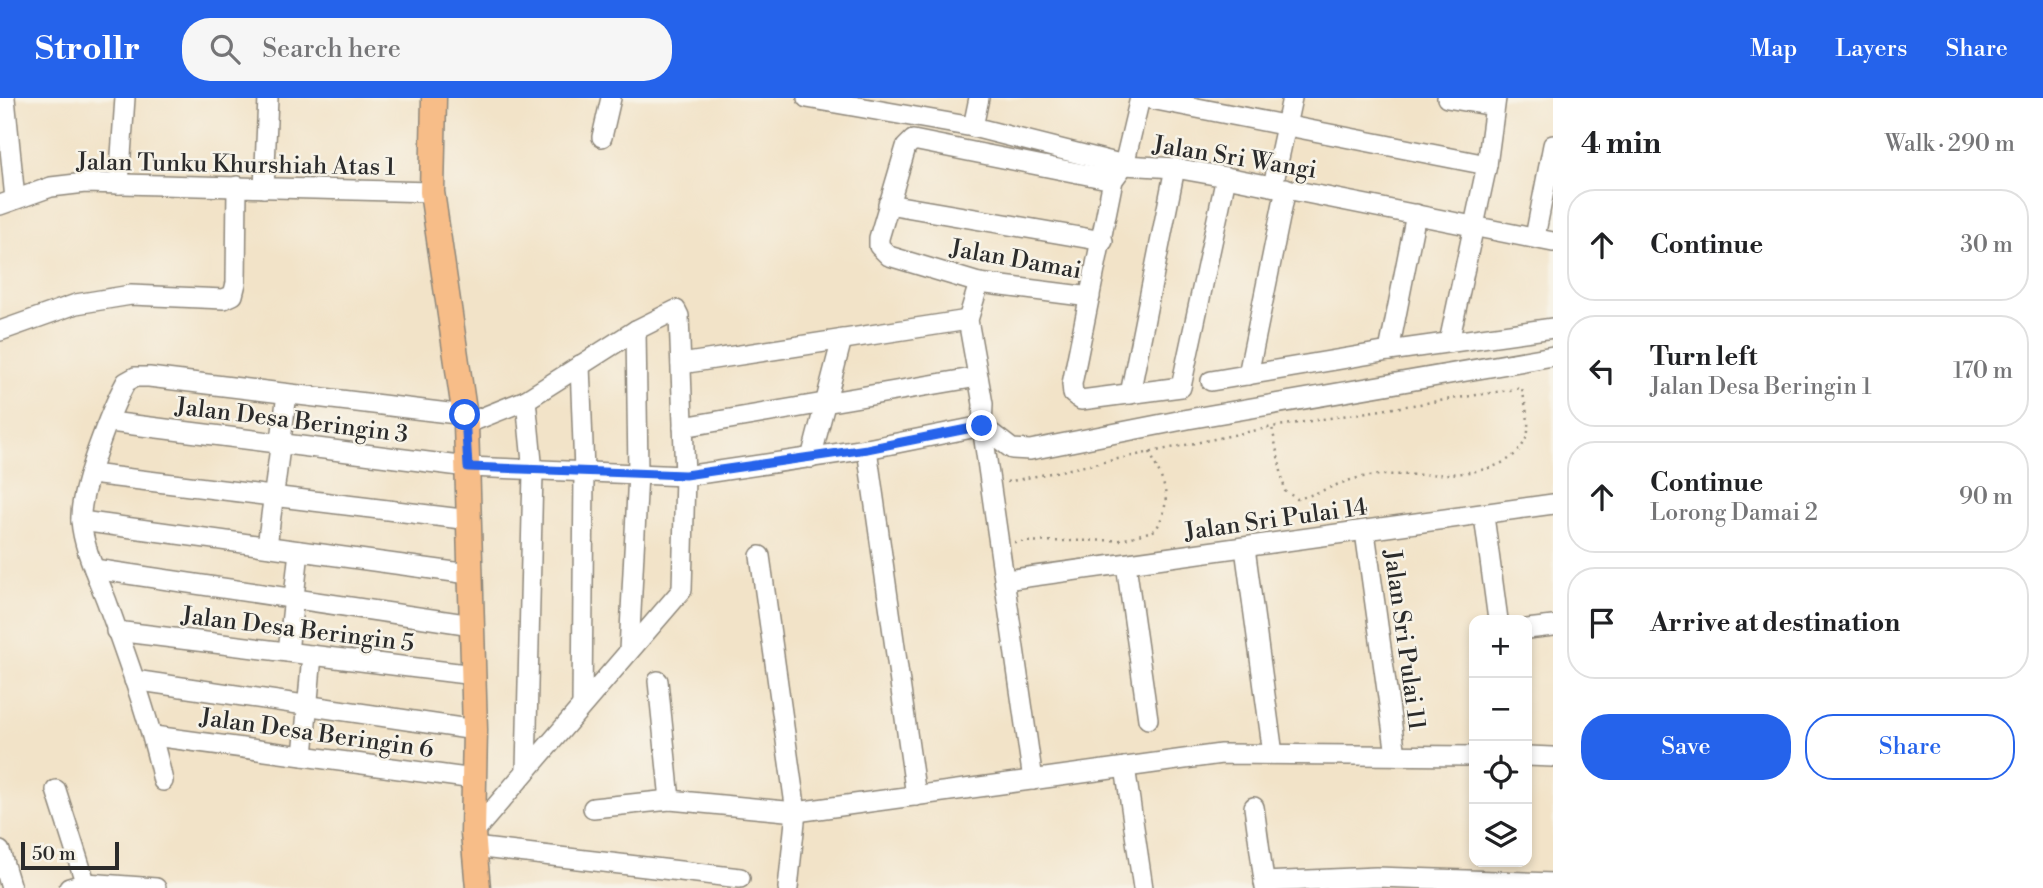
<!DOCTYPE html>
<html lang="en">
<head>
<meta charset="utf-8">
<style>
	body { margin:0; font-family:"Libre Bodoni",serif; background:#f6f6f6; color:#202124 }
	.controls { position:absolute; right:21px; bottom:21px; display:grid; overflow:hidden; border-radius:14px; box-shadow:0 4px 10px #0003 }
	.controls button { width:63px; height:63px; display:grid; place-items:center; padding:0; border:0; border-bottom:2px solid #e0e0e0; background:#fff; color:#202124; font:35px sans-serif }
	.scale { position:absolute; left:21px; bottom:18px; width:98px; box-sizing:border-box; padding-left:7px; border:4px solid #2b2b2b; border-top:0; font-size:19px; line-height:24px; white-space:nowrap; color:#2b2b2b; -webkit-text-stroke:5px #f7f3e8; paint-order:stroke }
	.stop { position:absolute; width:21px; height:21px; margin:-16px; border:5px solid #2563eb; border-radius:50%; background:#fff }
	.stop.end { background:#2563eb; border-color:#fff; box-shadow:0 2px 7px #0008 }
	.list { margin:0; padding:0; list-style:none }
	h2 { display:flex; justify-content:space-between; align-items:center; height:91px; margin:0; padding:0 28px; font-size:30px }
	h2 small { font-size:23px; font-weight:400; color:#757577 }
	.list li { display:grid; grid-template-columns:46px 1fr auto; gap:21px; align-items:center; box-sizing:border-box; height:112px; margin:0 14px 14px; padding:0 14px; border:2px solid #e0e0e0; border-radius:28px }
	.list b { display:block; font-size:26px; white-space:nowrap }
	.list p { margin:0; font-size:23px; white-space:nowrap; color:#757577 }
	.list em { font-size:23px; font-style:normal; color:#757577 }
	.actions { display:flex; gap:14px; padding:21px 28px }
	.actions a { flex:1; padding:16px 0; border:2px solid #2563eb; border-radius:28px; text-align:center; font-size:24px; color:#2563eb }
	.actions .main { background:#2563eb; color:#fff }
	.icon { flex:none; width:38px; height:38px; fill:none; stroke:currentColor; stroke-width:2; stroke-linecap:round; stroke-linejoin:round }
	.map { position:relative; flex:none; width:1553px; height:790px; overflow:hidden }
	header { display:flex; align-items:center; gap:42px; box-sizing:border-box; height:98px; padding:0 35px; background:#2563eb; color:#fff }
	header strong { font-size:33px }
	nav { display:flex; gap:38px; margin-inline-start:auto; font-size:24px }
	.search { width:490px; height:63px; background:#f6f6f6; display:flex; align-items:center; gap:18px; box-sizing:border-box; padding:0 24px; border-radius:28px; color:#757577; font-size:26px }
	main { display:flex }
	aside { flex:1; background:#fff }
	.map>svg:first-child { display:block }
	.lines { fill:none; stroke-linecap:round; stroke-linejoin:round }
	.minor-casing { stroke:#8e877a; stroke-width:22 }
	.major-casing { stroke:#8e877a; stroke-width:27 }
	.path { stroke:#8e877a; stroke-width:2.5; stroke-dasharray:2 5; stroke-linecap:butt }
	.minor { stroke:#fff; stroke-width:19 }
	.major { stroke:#f7bd88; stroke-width:24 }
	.route { stroke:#2563eb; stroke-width:9 }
	.labels { text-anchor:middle; stroke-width:5; stroke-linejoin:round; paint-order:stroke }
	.street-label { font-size:24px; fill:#2b2b2b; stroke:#f7f3e8 }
</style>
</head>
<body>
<header>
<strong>Strollr</strong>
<div class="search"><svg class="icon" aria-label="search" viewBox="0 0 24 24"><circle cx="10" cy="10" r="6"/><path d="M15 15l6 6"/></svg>Search here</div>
<nav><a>Map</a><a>Layers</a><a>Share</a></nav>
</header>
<main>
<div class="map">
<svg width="1553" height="790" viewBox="0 0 1553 790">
	<rect width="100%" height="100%" fill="#f7f3e8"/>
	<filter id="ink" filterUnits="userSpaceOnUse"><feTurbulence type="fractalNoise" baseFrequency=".0143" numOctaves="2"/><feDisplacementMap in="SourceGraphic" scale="14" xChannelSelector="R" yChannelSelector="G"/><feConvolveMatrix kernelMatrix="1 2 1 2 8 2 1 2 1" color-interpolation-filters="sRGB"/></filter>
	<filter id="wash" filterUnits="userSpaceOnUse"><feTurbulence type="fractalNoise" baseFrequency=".00686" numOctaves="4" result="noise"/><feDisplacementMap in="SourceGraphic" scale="28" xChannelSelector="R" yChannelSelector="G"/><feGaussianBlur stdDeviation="1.57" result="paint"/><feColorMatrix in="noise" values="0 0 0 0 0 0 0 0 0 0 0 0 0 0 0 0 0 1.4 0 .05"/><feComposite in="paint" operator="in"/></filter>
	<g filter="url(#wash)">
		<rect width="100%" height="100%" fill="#f2e3c8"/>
	</g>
	<g filter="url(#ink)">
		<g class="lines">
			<!-- minor casing -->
			<g class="minor-casing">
				<g id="minor">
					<path d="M 5,0 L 15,101"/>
					<path d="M 807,0 L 973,29 L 1124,67 L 1175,70 L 1226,79 L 1553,144"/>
					<path d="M 1140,0 L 1124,67 L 1113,82 L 1072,286 L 1073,296 L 1081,302 L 1181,289 L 1226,79"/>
					<path d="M 1146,0 L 1487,67"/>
					<path d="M 1447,0 L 1494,8"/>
					<path d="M 973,29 L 979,0"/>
					<path d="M 602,39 L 611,0"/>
					<path d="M 119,86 L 125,0"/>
					<path d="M 1273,88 L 1292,0"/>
					<path d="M 264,90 L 268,0"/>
					<path d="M 888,106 L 1103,143"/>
					<path d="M 0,107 L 51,89 L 85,85 L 432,94"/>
					<path d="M 1535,139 L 1553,47"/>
					<path d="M 979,185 L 968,222 L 983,306 L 982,328 L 1033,682"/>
					<path d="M 1090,199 L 979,185 L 889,158 L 879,148 L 879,140 L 906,49 L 913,42 L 1113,82"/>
					<path d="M 0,233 L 76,206 L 131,197 L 224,201 L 233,197 L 236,185 L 237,88"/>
					<path d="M 1449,244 L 1487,67 L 1496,0"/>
					<path d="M 1389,253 L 1416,116"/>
					<path d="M 681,266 L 968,222"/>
					<path d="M 580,267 L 584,373 L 582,607"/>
					<path d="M 1248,277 L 1286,90"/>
					<path d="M 1211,283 L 1389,253 L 1553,230"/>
					<path d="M 1130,296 L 1175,70"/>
					<path d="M 526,302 L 533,374 L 526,672"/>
					<path d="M 110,324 L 468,369 L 685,378 L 867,351 L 982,328 L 1012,351 L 1030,352 L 1188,321 L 1553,258"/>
					<path d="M 466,326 L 526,302 L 636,232 L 676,212 L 679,218 L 685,378 L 682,492 L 473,735"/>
					<path d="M 683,329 L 978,279"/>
					<path d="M 867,351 L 916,698"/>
					<path d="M 811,360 L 842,241"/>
					<path d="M 91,376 L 470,422"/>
					<path d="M 1484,418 L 1498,522"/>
					<path d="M 81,423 L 469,476"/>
					<path d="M 1365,434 L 1396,657"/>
					<path d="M 267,448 L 287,296"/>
					<path d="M 1245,450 L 1273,656"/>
					<path d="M 760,458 L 796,714 L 788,790"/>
					<path d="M 1126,466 L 1148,621"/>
					<path d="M 94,471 L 472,527"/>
					<path d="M 1006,482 L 1553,406"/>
					<path d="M 1527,531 L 1553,528"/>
					<path d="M 116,533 L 474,577"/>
					<path d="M 629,553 L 638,375 L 636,232"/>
					<path d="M 288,554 L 299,453"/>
					<path d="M 134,582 L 475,632"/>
					<path d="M 658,583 L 670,702"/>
					<path d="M 154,638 L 474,681"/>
					<path d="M 303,658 L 312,557"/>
					<path d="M 1527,658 L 1553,659"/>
					<path d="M 1125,669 L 1143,790"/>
					<path d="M 163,683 C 150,622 128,563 107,504 C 97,478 83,449 81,422 C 79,393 111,311 126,284 L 135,279 L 149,279 L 465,317"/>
					<path d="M 56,692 L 87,790"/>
					<path d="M 1254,709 L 1265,790"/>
					<path d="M 593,710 L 670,702 L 796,714 L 1221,656 L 1474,658"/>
					<path d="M 474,749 L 740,780"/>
					<path d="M 0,753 L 11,790"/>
					<path d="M 1264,784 L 1376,779 L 1553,785"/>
					<path d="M 69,790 L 86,785 L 156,790"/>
				</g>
			</g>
			<!-- major casing -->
			<g class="major-casing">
				<path id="major" d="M 434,0 L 432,94 L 466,326 L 475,632 L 473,735 L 478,790"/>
			</g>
			<!-- path -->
			<g class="path">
				<path d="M 1007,384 L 1272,329 L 1522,290 C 1524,303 1531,326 1527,338 C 1507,394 1401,369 1358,380 C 1337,385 1318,396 1297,401 L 1285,393 L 1272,329"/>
				<path d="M 1014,444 L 1121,442 L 1156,432 C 1174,397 1164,388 1150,354"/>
			</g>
			<!-- minor -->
			<use href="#minor" class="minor"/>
			<!-- major -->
			<use href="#major" class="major"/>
		</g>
	</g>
	<g class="lines" filter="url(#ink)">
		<!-- route -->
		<path class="route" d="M 465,317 L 468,369 L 685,377 L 867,351 L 982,328"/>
	</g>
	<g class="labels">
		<!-- street labels -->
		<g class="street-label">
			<text transform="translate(1235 59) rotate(9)" y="8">Jalan Sri Wangi</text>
			<text transform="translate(236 66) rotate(1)" y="8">Jalan Tunku Khurshiah Atas 1</text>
			<text transform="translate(1016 161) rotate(10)" y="8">Jalan Damai</text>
			<text transform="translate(292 322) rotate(7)" y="8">Jalan Desa Beringin 3</text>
			<text transform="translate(1276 421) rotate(-8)" y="8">Jalan Sri Pulai 14</text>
			<text transform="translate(298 531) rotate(7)" y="8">Jalan Desa Beringin 5</text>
			<text transform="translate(1405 542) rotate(82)" y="8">Jalan Sri Pulai 11</text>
			<text transform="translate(317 635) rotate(8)" y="8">Jalan Desa Beringin 6</text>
		</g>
	</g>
</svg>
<div class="controls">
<button>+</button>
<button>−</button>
<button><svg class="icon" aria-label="locate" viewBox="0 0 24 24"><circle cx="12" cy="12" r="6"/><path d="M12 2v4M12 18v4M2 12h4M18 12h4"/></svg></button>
<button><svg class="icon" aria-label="layers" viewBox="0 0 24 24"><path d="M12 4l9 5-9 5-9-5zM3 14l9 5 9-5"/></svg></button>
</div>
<div class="scale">50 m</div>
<div class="stop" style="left:465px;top:317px"></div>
<div class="stop end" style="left:982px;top:328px"></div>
</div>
<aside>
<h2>4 min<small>Walk · 290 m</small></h2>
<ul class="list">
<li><svg class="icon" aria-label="ahead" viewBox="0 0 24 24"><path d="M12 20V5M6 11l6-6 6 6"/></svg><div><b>Continue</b></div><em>30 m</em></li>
<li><svg class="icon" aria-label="left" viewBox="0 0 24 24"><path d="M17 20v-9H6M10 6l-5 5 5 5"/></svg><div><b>Turn left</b><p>Jalan Desa Beringin 1</p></div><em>170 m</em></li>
<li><svg class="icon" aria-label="ahead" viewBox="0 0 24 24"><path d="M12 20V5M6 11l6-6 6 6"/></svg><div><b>Continue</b><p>Lorong Damai 2</p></div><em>90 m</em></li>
<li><svg class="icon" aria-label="arrive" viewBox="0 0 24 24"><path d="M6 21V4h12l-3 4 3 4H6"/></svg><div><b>Arrive at destination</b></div></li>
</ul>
<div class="actions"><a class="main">Save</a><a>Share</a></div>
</aside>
</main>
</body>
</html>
